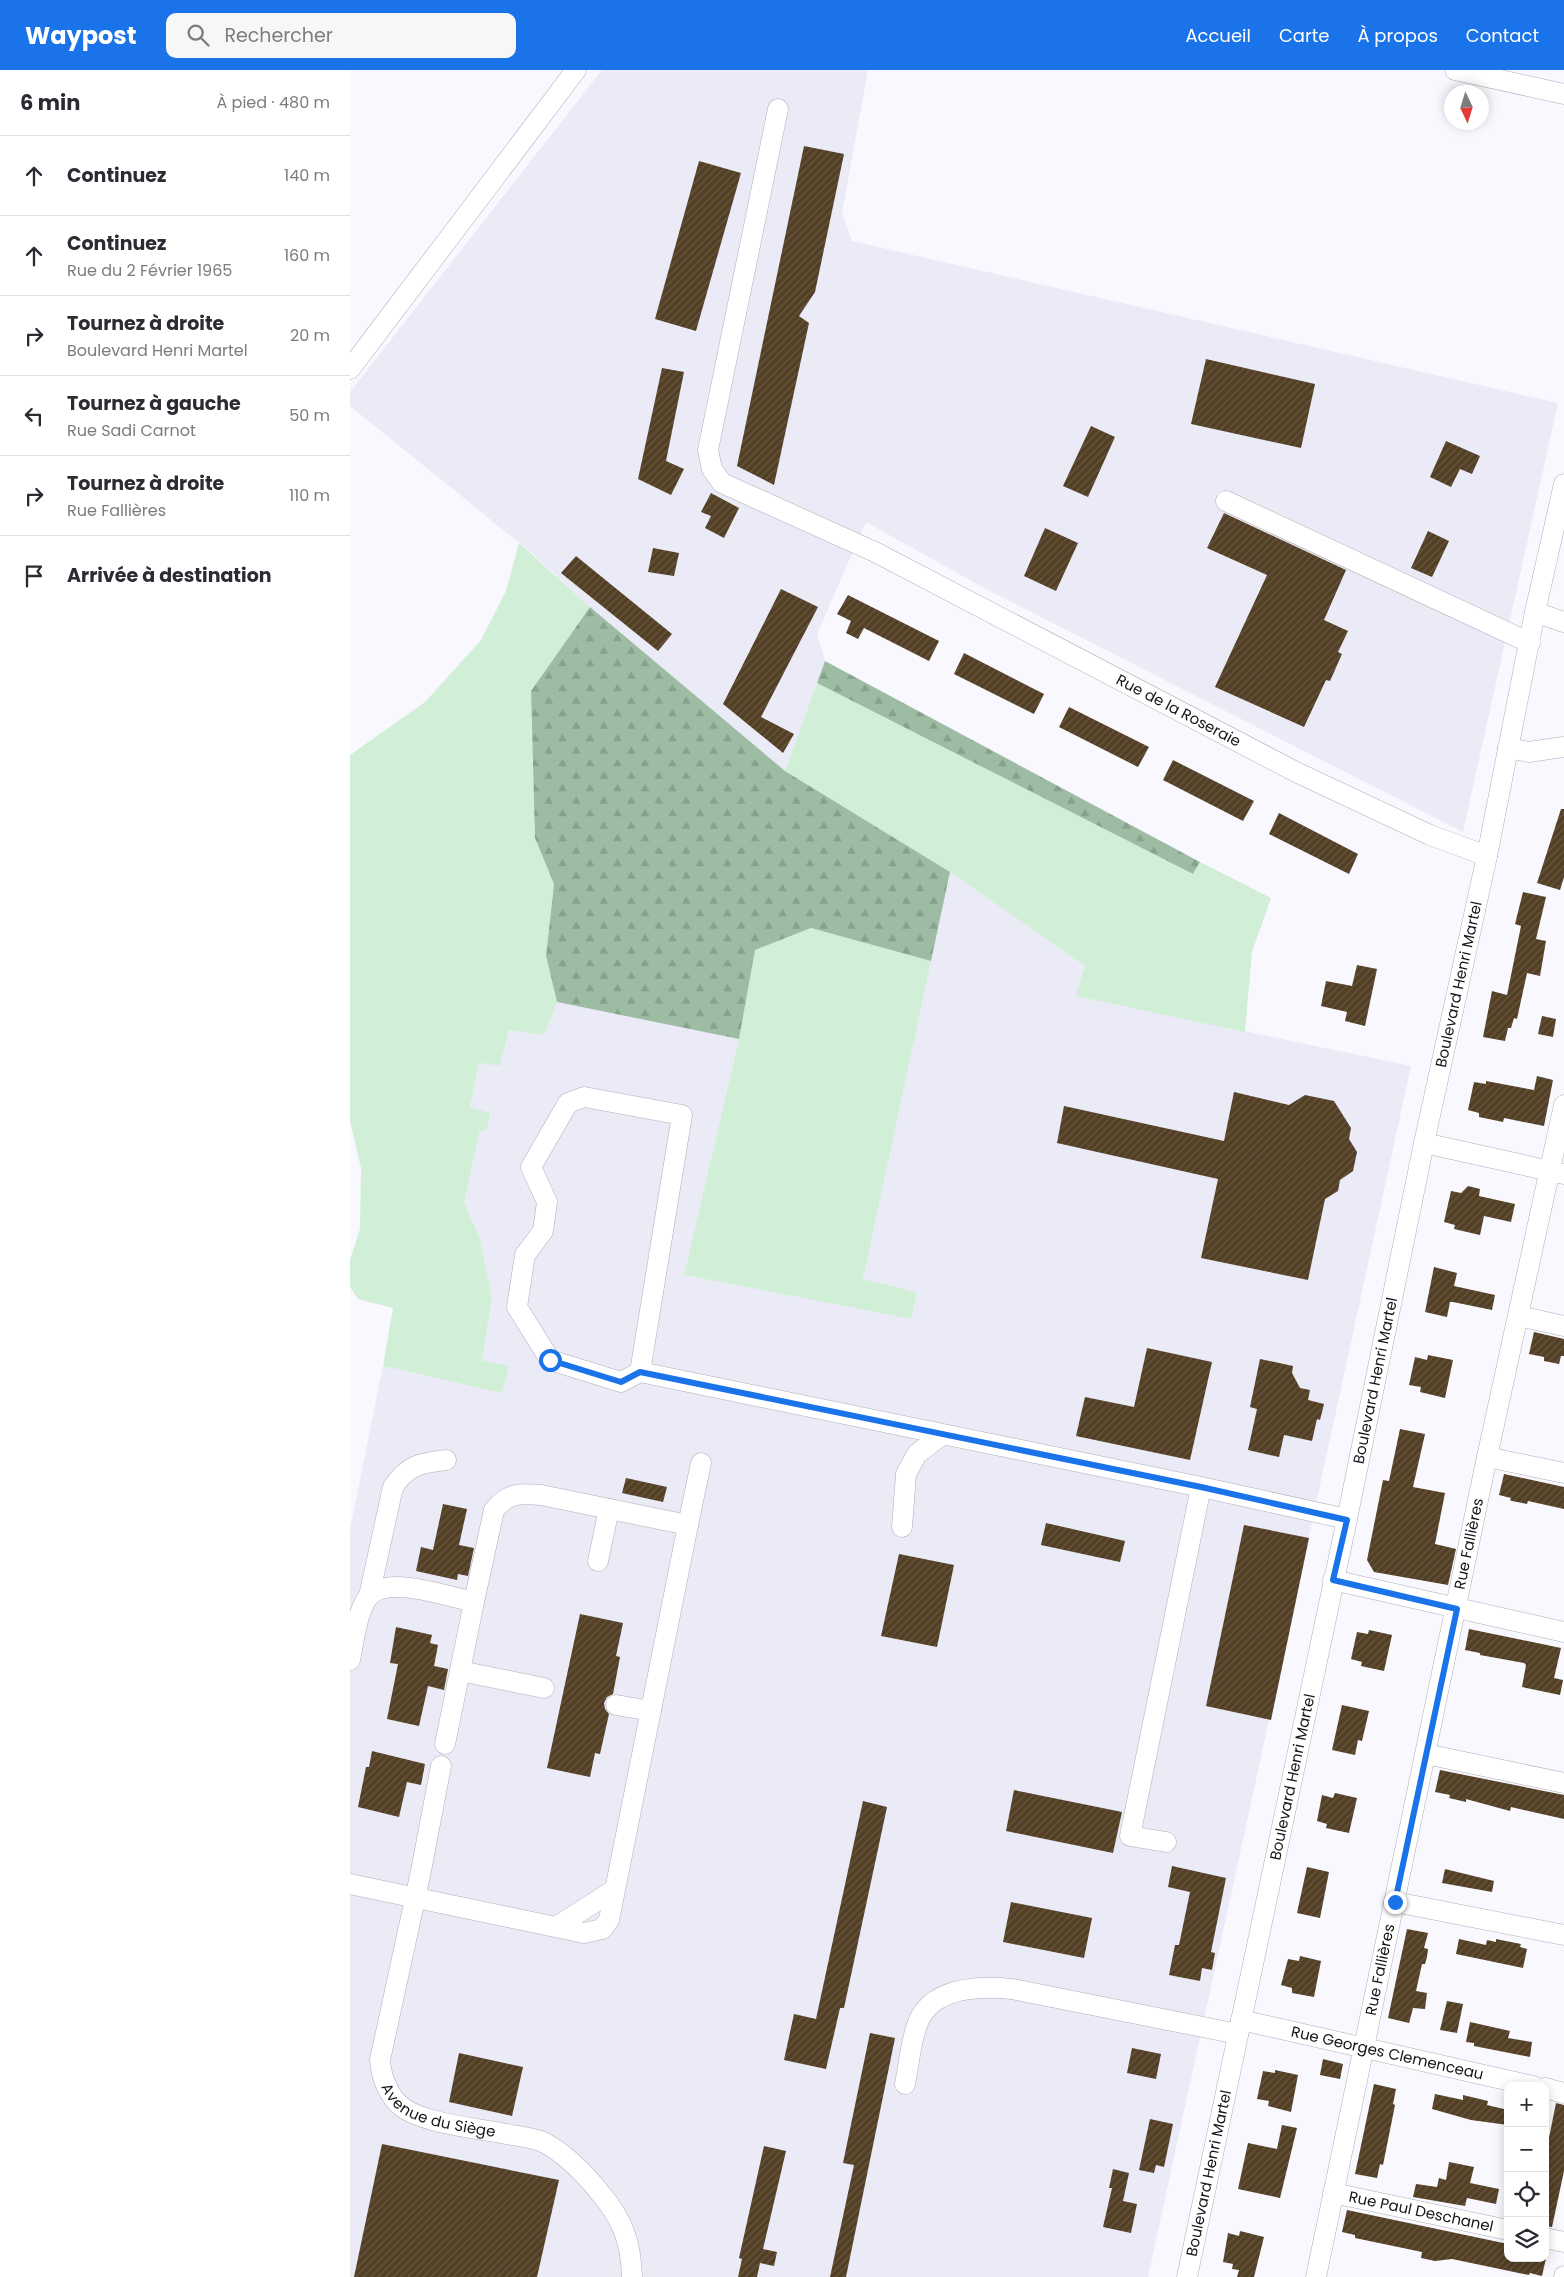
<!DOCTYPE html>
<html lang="fr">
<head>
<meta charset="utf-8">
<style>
	body { margin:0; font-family:Poppins,sans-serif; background:#f7f7f7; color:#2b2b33 }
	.controls { position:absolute; right:15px; bottom:15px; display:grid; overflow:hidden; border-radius:10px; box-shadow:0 2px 12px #0003 }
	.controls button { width:45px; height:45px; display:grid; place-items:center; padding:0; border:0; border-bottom:1px solid #e1e1e2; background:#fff; color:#2b2b33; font:25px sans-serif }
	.compass { position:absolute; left:1094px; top:15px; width:45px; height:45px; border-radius:50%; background:#fff; box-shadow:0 2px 12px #0003; rotate:176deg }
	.stop { position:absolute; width:15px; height:15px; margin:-11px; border:4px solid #1a73e8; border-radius:50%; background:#fff }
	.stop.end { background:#1a73e8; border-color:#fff; box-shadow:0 1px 5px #0008 }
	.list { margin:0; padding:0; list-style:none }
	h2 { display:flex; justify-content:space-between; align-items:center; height:65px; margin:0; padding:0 20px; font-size:21px }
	h2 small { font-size:16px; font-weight:400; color:#7c7c81 }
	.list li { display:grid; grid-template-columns:32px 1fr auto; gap:15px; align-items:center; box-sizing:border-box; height:80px; padding:0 20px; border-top:1px solid #e1e1e2 }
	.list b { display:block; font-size:19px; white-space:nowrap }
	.list p { margin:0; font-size:16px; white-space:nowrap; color:#7c7c81 }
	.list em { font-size:16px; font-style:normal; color:#7c7c81 }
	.icon { flex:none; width:28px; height:28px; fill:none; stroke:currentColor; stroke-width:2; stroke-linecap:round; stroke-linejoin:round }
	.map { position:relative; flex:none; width:1214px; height:2207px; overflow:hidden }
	header { display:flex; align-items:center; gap:30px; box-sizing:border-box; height:70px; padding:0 25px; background:#1a73e8; color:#fff }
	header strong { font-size:24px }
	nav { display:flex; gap:28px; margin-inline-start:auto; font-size:18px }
	.search { width:350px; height:45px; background:#f7f7f7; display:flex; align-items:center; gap:12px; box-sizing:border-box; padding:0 18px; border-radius:10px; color:#7c7c81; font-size:19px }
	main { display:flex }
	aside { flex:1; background:#fff }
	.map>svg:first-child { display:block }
	.built { fill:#ebeaf7 }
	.green { fill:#d1efd6 }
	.forest { fill:url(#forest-firs) }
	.building { fill:url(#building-hatch) }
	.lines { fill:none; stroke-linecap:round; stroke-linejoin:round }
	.minor-casing { stroke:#aeaeb8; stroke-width:21 }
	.minor { stroke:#fff; stroke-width:20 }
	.route { stroke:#1a73e8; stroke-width:6 }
	.labels { text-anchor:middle; stroke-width:5; stroke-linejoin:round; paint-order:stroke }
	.street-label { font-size:15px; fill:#151519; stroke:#f9f8ff }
</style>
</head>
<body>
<header>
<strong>Waypost</strong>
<div class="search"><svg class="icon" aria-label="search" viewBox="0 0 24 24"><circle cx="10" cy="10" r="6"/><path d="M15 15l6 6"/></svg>Rechercher</div>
<nav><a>Accueil</a><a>Carte</a><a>À propos</a><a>Contact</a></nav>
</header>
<main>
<aside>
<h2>6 min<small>À pied · 480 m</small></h2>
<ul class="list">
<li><svg class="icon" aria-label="ahead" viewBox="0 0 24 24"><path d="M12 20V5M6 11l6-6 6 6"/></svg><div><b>Continuez</b></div><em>140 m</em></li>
<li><svg class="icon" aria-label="ahead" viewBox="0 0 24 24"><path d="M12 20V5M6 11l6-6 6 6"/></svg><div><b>Continuez</b><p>Rue du 2 Février 1965</p></div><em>160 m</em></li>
<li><svg class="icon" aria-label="right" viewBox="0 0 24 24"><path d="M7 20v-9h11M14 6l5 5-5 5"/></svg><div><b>Tournez à droite</b><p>Boulevard Henri Martel</p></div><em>20 m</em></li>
<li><svg class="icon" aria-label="left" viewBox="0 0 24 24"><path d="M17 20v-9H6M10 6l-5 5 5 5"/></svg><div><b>Tournez à gauche</b><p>Rue Sadi Carnot</p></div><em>50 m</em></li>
<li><svg class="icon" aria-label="right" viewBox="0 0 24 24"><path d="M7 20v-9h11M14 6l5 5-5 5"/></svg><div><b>Tournez à droite</b><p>Rue Fallières</p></div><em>110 m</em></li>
<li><svg class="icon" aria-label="arrive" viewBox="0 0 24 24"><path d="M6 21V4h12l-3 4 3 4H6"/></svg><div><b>Arrivée à destination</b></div></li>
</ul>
</aside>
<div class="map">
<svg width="1214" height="2207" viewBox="0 0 1214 2207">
	<defs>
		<pattern id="forest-firs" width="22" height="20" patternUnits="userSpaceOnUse" patternTransform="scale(1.25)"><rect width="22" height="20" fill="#9dbca3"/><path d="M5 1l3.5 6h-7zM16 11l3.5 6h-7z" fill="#86a18c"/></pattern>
		<pattern id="building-hatch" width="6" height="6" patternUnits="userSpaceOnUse" patternTransform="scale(1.25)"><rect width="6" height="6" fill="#523f24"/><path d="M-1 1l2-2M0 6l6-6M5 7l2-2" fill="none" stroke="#675742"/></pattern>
	</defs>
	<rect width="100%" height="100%" fill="#f9f8ff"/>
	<!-- built -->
	<g class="built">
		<path d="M 252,0 L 518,0 L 492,143 L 502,171 L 1208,333 L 1113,762 L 636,519 L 516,452 L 467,564 L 475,591 L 435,701 L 240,537 L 183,484 L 0,336 L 0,322 Z"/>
		<path d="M 600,802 L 735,896 L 727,926 L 1061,996 L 798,2207 L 0,2207 L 0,1459 L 33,1296 L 152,1323 L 159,1296 L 132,1290 L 142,1228 L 130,1169 L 114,1132 L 130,1061 L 140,1043 L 120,1038 L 129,993 L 150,996 L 159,960 L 194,964 L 207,932 L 389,969 L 334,1205 L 561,1249 L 567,1222 L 513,1209 Z"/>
	</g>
	<!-- green -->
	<g class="green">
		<path d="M 169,473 L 240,537 L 181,621 L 185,768 L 204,814 L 196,886 L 207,932 L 194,965 L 159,960 L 150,996 L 129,993 L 120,1037 L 140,1043 L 137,1059 L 130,1061 L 114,1132 L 130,1169 L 142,1228 L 132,1290 L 159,1296 L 152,1323 L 33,1296 L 43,1238 L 8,1229 L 0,1217 L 0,1190 L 10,1159 L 11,1098 L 0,1051 L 0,685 L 75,632 L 131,570 L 156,521 Z"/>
		<path d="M 467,613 L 843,804 L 850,792 L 921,828 L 902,882 L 895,962 L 726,926 L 735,896 L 600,802 L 435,701 Z"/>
		<path d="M 461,858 L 581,891 L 513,1209 L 567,1222 L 561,1249 L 334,1205 L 389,969 L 404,880 Z"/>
	</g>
	<!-- forest -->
	<g class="forest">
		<path d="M 240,537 L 435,701 L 600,802 L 581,891 L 461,858 L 405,880 L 389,969 L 207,932 L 196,886 L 204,814 L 185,768 L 181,621 Z"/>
		<path d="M 475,591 L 850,792 L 843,804 L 467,613 Z"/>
	</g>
	<!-- building -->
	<g class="building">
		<path d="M 454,76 L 494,84 L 465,222 L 449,246 L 459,253 L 424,415 L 387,396 Z"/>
		<path d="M 349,91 L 391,103 L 346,261 L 305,249 Z"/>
		<path d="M 856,289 L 965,314 L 951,378 L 841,354 Z"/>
		<path d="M 312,298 L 334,302 L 316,391 L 334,399 L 321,425 L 288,409 Z"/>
		<path d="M 741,356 L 765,367 L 738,427 L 713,416 Z"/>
		<path d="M 1096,371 L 1130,386 L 1122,404 L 1110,399 L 1101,417 L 1080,407 Z"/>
		<path d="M 361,423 L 389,438 L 374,468 L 355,458 L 361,446 L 351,442 Z"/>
		<path d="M 874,443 L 996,500 L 974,550 L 998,561 L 988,582 L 992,584 L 980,611 L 976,610 L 954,657 L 865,617 L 917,505 L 857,478 Z"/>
		<path d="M 695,458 L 728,473 L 706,521 L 674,506 Z"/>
		<path d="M 1078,461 L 1099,471 L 1082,507 L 1061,498 Z"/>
		<path d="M 303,478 L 329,483 L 324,506 L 298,502 Z"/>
		<path d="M 226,486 L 322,564 L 308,581 L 211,503 Z"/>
		<path d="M 431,519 L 468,537 L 411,647 L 444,664 L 433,683 L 373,634 Z"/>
		<path d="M 498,525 L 589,571 L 579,591 L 514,558 L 508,569 L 496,563 L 501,551 L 487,544 Z"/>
		<path d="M 614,583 L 694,624 L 684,644 L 604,604 Z"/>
		<path d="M 719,637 L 799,677 L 788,697 L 709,657 Z"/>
		<path d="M 823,690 L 904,731 L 893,751 L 813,710 Z"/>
		<path d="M 1211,739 L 1214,739 L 1214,807 L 1210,820 L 1187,813 Z"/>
		<path d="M 929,743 L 1008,784 L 999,804 L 919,764 Z"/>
		<path d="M 1173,822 L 1196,827 L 1186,869 L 1196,871 L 1190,906 L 1177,903 L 1167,949 L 1164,948 L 1161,958 L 1158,958 L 1155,971 L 1133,967 L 1142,921 L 1157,925 L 1171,856 L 1165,854 Z"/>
		<path d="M 1007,895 L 1027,899 L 1015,956 L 995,951 L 997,942 L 971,936 L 976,911 L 1002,916 Z"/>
		<path d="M 1192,946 L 1206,949 L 1203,967 L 1188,964 Z"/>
		<path d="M 1187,1006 L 1203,1010 L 1194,1056 L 1154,1048 L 1153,1052 L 1129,1047 L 1129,1043 L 1118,1040 L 1124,1012 L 1136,1014 L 1136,1011 L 1184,1020 Z"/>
		<path d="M 884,1022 L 939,1035 L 955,1025 L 984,1031 L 1001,1058 L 999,1069 L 1007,1082 L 1003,1101 L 990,1110 L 988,1121 L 975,1129 L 958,1210 L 851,1188 L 868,1109 L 707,1073 L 714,1036 L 874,1071 Z"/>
		<path d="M 1118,1116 L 1130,1119 L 1129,1126 L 1165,1134 L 1161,1152 L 1134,1146 L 1130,1165 L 1104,1159 L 1105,1155 L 1094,1152 L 1101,1121 L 1111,1123 Z"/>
		<path d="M 1084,1197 L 1107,1203 L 1104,1216 L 1145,1225 L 1142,1240 L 1103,1232 L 1100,1232 L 1097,1247 L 1075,1242 Z"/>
		<path d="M 1184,1262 L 1214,1269 L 1214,1286 L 1211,1286 L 1209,1294 L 1194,1291 L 1194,1287 L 1179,1284 Z"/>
		<path d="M 797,1278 L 862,1292 L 840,1390 L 726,1366 L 735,1327 L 784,1337 Z"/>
		<path d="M 1078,1285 L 1103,1290 L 1095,1328 L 1070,1322 L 1071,1317 L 1059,1315 L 1065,1287 L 1077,1290 Z"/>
		<path d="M 910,1289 L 943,1296 L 942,1303 L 950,1318 L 960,1320 L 958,1330 L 974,1334 L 970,1350 L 967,1349 L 962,1371 L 934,1365 L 929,1387 L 898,1380 L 907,1339 L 900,1337 Z"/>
		<path d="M 1050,1359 L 1075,1364 L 1063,1417 L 1095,1423 L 1085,1474 L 1106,1479 L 1098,1515 L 1024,1502 L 1017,1490 L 1033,1410 L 1039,1411 Z"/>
		<path d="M 1154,1404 L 1214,1417 L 1214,1439 L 1178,1431 L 1177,1434 L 1162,1431 L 1160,1430 L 1161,1428 L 1149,1425 Z"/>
		<path d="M 276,1408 L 317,1417 L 313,1432 L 272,1423 Z"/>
		<path d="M 93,1434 L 117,1439 L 109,1475 L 124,1478 L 118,1506 L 108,1504 L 107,1510 L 66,1501 L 71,1477 L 83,1480 Z"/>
		<path d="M 696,1453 L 775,1471 L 770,1492 L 691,1475 Z"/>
		<path d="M 894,1455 L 959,1468 L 921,1650 L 856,1636 Z"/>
		<path d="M 549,1484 L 604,1495 L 587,1577 L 531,1566 Z"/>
		<path d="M 230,1544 L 273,1553 L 266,1586 L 270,1587 L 263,1624 L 257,1627 L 254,1633 L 255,1639 L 259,1644 L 250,1684 L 245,1683 L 240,1707 L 197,1698 Z"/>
		<path d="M 46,1557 L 82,1565 L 80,1573 L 88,1575 L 84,1596 L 98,1599 L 94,1620 L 78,1616 L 69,1656 L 37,1649 L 48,1594 L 40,1593 Z"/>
		<path d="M 1119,1559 L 1211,1578 L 1204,1608 L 1213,1610 L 1210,1625 L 1172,1617 L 1176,1595 L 1174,1593 L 1130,1585 L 1130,1583 L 1115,1580 Z"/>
		<path d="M 1019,1560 L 1042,1565 L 1034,1601 L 1011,1596 L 1012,1592 L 1001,1589 L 1007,1562 L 1018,1564 Z"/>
		<path d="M 992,1635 L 1019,1641 L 1012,1671 L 1008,1670 L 1005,1685 L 982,1680 Z"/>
		<path d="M 22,1681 L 75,1694 L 71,1715 L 57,1712 L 49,1747 L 8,1737 L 16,1697 L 19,1697 Z"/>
		<path d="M 1090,1700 L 1214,1725 L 1214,1749 L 1161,1737 L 1160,1741 L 1116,1729 L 1116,1732 L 1099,1728 L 1100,1725 L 1085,1722 Z"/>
		<path d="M 664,1720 L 772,1742 L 763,1783 L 656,1761 Z"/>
		<path d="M 985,1723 L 1007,1728 L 999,1763 L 976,1758 L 977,1754 L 967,1751 L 972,1725 L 983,1728 Z"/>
		<path d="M 513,1731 L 537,1737 L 494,1938 L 490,1938 L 476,1999 L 434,1990 L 444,1944 L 466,1949 Z"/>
		<path d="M 822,1796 L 876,1808 L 861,1882 L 865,1883 L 862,1900 L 852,1898 L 850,1911 L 819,1905 L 825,1875 L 829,1875 L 840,1822 L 818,1817 Z"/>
		<path d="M 957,1797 L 979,1802 L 970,1848 L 947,1843 Z"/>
		<path d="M 1095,1799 L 1144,1811 L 1142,1822 L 1092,1813 Z"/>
		<path d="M 661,1832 L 742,1848 L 734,1888 L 653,1872 Z"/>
		<path d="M 1057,1859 L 1078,1863 L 1074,1878 L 1078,1879 L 1077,1887 L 1075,1894 L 1072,1894 L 1066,1921 L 1077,1923 L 1075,1939 L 1063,1938 L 1059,1953 L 1038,1948 Z"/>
		<path d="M 1109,1869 L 1136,1875 L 1137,1870 L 1146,1872 L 1146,1869 L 1171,1874 L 1170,1877 L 1177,1879 L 1173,1898 L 1106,1884 Z"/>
		<path d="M 950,1886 L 971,1891 L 964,1927 L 942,1923 L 942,1918 L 931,1915 L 938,1889 L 949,1891 Z"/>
		<path d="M 1097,1931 L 1113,1934 L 1107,1963 L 1090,1960 Z"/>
		<path d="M 1120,1952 L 1160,1961 L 1158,1968 L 1182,1972 L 1180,1987 L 1124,1976 L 1124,1973 L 1116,1972 Z"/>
		<path d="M 520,1963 L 545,1968 L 496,2207 L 480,2207 L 504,2095 L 493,2093 Z"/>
		<path d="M 782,1978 L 811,1984 L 806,2009 L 777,2003 Z"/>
		<path d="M 109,1983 L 173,1997 L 162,2046 L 99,2032 Z"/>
		<path d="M 973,1989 L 993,1994 L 990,2009 L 970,2005 Z"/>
		<path d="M 925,2000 L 948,2005 L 941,2042 L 918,2036 L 919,2031 L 907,2029 L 913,2001 L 925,2003 Z"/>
		<path d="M 1024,2014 L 1046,2019 L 1043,2034 L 1045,2035 L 1033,2095 L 1030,2094 L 1027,2108 L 1005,2104 Z"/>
		<path d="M 1085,2024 L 1113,2030 L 1113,2025 L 1138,2031 L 1137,2035 L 1158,2040 L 1158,2055 L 1121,2050 L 1082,2039 Z"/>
		<path d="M 1206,2033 L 1214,2035 L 1214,2101 L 1202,2157 L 1195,2156 L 1195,2067 L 1199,2068 Z"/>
		<path d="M 800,2049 L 823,2054 L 814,2097 L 806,2095 L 804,2103 L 789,2100 Z"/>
		<path d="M 932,2055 L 947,2058 L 930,2128 L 888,2119 L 898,2073 L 927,2079 Z"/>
		<path d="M 32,2074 L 209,2110 L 187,2207 L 4,2207 Z"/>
		<path d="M 414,2076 L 436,2081 L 413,2179 L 427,2182 L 424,2196 L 410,2193 L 407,2207 L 388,2207 L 392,2189 L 389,2188 Z"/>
		<path d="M 1099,2092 L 1124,2097 L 1120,2113 L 1149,2119 L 1146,2134 L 1117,2128 L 1115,2136 L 1063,2127 L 1066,2114 L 1087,2117 L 1089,2108 L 1096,2110 Z"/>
		<path d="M 763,2099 L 779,2103 L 773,2131 L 787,2134 L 781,2163 L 753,2157 L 762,2118 L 759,2118 Z"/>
		<path d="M 997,2140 L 1158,2174 L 1158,2188 L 1196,2188 L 1192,2206 L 1180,2203 L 1179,2205 L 1102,2189 L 1085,2191 L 1071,2188 L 1072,2182 L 1005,2168 L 1005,2165 L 992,2162 Z"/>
		<path d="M 890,2161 L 914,2167 L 904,2207 L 887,2207 L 889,2200 L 882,2199 L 883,2194 L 873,2192 L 878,2163 L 889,2166 Z"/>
	</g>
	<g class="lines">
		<!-- minor casing -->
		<g class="minor-casing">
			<g id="minor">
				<path d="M 1105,0 L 1214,24"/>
				<path id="s1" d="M 428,39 L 358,380 L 362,399 L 372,413 L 525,482 L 946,702 L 1080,765 L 1137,786"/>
				<path d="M 0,299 L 226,0"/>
				<path d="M 876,431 L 1180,573"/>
				<path d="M 1185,542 L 1214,552"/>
				<path d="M 1158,678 L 1179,682 L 1214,677"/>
				<path d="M 1074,1073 L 1214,1104"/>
				<path d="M 1168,1246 L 1214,1256"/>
				<path d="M 290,1302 L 332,1045 L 234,1027 L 218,1033 L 181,1097 L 197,1132 L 193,1161 L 175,1185 L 167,1237 L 200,1290 L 271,1312 L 290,1302 L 851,1417 L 997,1449"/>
				<path d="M 1137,1387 L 1214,1403"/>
				<path d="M 338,1455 L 351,1393"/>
				<path d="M 552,1457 L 556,1404 L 567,1384 L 592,1365"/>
				<path d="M 248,1491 L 259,1439"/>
				<path d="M 983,1510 L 1214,1562"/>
				<path d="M 19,1526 L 43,1417 C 58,1395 70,1393 96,1390"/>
				<path d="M 0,1590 C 4,1572 7,1540 19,1526 C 38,1505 99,1527 124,1532 L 144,1440 C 158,1423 169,1423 191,1425 L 338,1455 L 259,1850 L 252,1859 L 234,1863 L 0,1814"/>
				<path d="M 110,1601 L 194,1618"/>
				<path d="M 266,1635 L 301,1641"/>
				<path d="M 95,1674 L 124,1532"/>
				<path d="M 1076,1684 L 1214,1713"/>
				<path id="s2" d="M 91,1696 L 71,1801 L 30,1990 C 31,2006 38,2026 52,2037 C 74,2054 133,2059 162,2065 C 173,2067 185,2068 195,2073 C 217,2085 236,2105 251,2124 C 273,2150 281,2173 282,2207"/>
				<path d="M 816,1772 L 780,1766 L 851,1417"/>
				<path d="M 1045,1832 L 1214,1865"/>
				<path d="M 206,1857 L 264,1820"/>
				<path id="s3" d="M 891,1950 L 1183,2016"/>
				<path d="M 555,2014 C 559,1995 561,1967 569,1950 C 585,1916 631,1916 662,1919 L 888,1964"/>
				<path d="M 1195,2018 L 1214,2023"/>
				<path id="s4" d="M 983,2123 L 1158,2160"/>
				<path d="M 1195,2168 L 1214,2172"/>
				<path id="s5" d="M 837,2207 L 997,1449 L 1074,1073 L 1137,786 L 1185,542 L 1214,414"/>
				<path id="s6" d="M 966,2207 L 1137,1387 L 1214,1035"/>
				<path d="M 1214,2207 L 1214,2206"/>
			</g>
		</g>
		<!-- minor -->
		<use href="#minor" class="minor"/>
	</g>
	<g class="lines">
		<!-- route -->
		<path class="route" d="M 200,1290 L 271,1312 L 290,1302 L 851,1417 L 997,1450 L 983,1510 L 1107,1539 L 1045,1832"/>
	</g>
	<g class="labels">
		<!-- street labels -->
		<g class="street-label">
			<text dy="5" stroke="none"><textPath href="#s1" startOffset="895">Rue de la Roseraie</textPath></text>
			<text dy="5" stroke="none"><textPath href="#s5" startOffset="1321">Boulevard Henri Martel</textPath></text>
			<text dy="5" stroke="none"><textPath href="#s5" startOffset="916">Boulevard Henri Martel</textPath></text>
			<text dy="5" stroke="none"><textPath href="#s6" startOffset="749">Rue Fallières</textPath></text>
			<text dy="5" stroke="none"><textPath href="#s5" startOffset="511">Boulevard Henri Martel</textPath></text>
			<text dy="5" stroke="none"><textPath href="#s6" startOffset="314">Rue Fallières</textPath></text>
			<text dy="5" stroke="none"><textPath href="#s3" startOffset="150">Rue Georges Clemenceau</textPath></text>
			<text dy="5" stroke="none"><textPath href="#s2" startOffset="388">Avenue du Siège</textPath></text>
			<text dy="5" stroke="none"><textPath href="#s5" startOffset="106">Boulevard Henri Martel</textPath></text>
			<text dy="5" stroke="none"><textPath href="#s4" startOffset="90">Rue Paul Deschanel</textPath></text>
		</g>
	</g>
</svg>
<div class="controls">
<button>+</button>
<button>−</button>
<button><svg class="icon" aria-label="locate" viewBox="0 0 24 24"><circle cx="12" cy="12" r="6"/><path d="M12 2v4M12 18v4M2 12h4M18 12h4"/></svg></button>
<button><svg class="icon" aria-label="layers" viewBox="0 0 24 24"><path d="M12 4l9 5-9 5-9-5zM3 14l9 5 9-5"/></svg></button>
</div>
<svg class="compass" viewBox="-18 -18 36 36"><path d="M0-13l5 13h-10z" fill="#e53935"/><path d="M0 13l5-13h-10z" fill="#7c7c81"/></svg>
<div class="stop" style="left:200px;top:1290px"></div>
<div class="stop end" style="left:1045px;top:1832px"></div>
</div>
</main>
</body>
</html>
